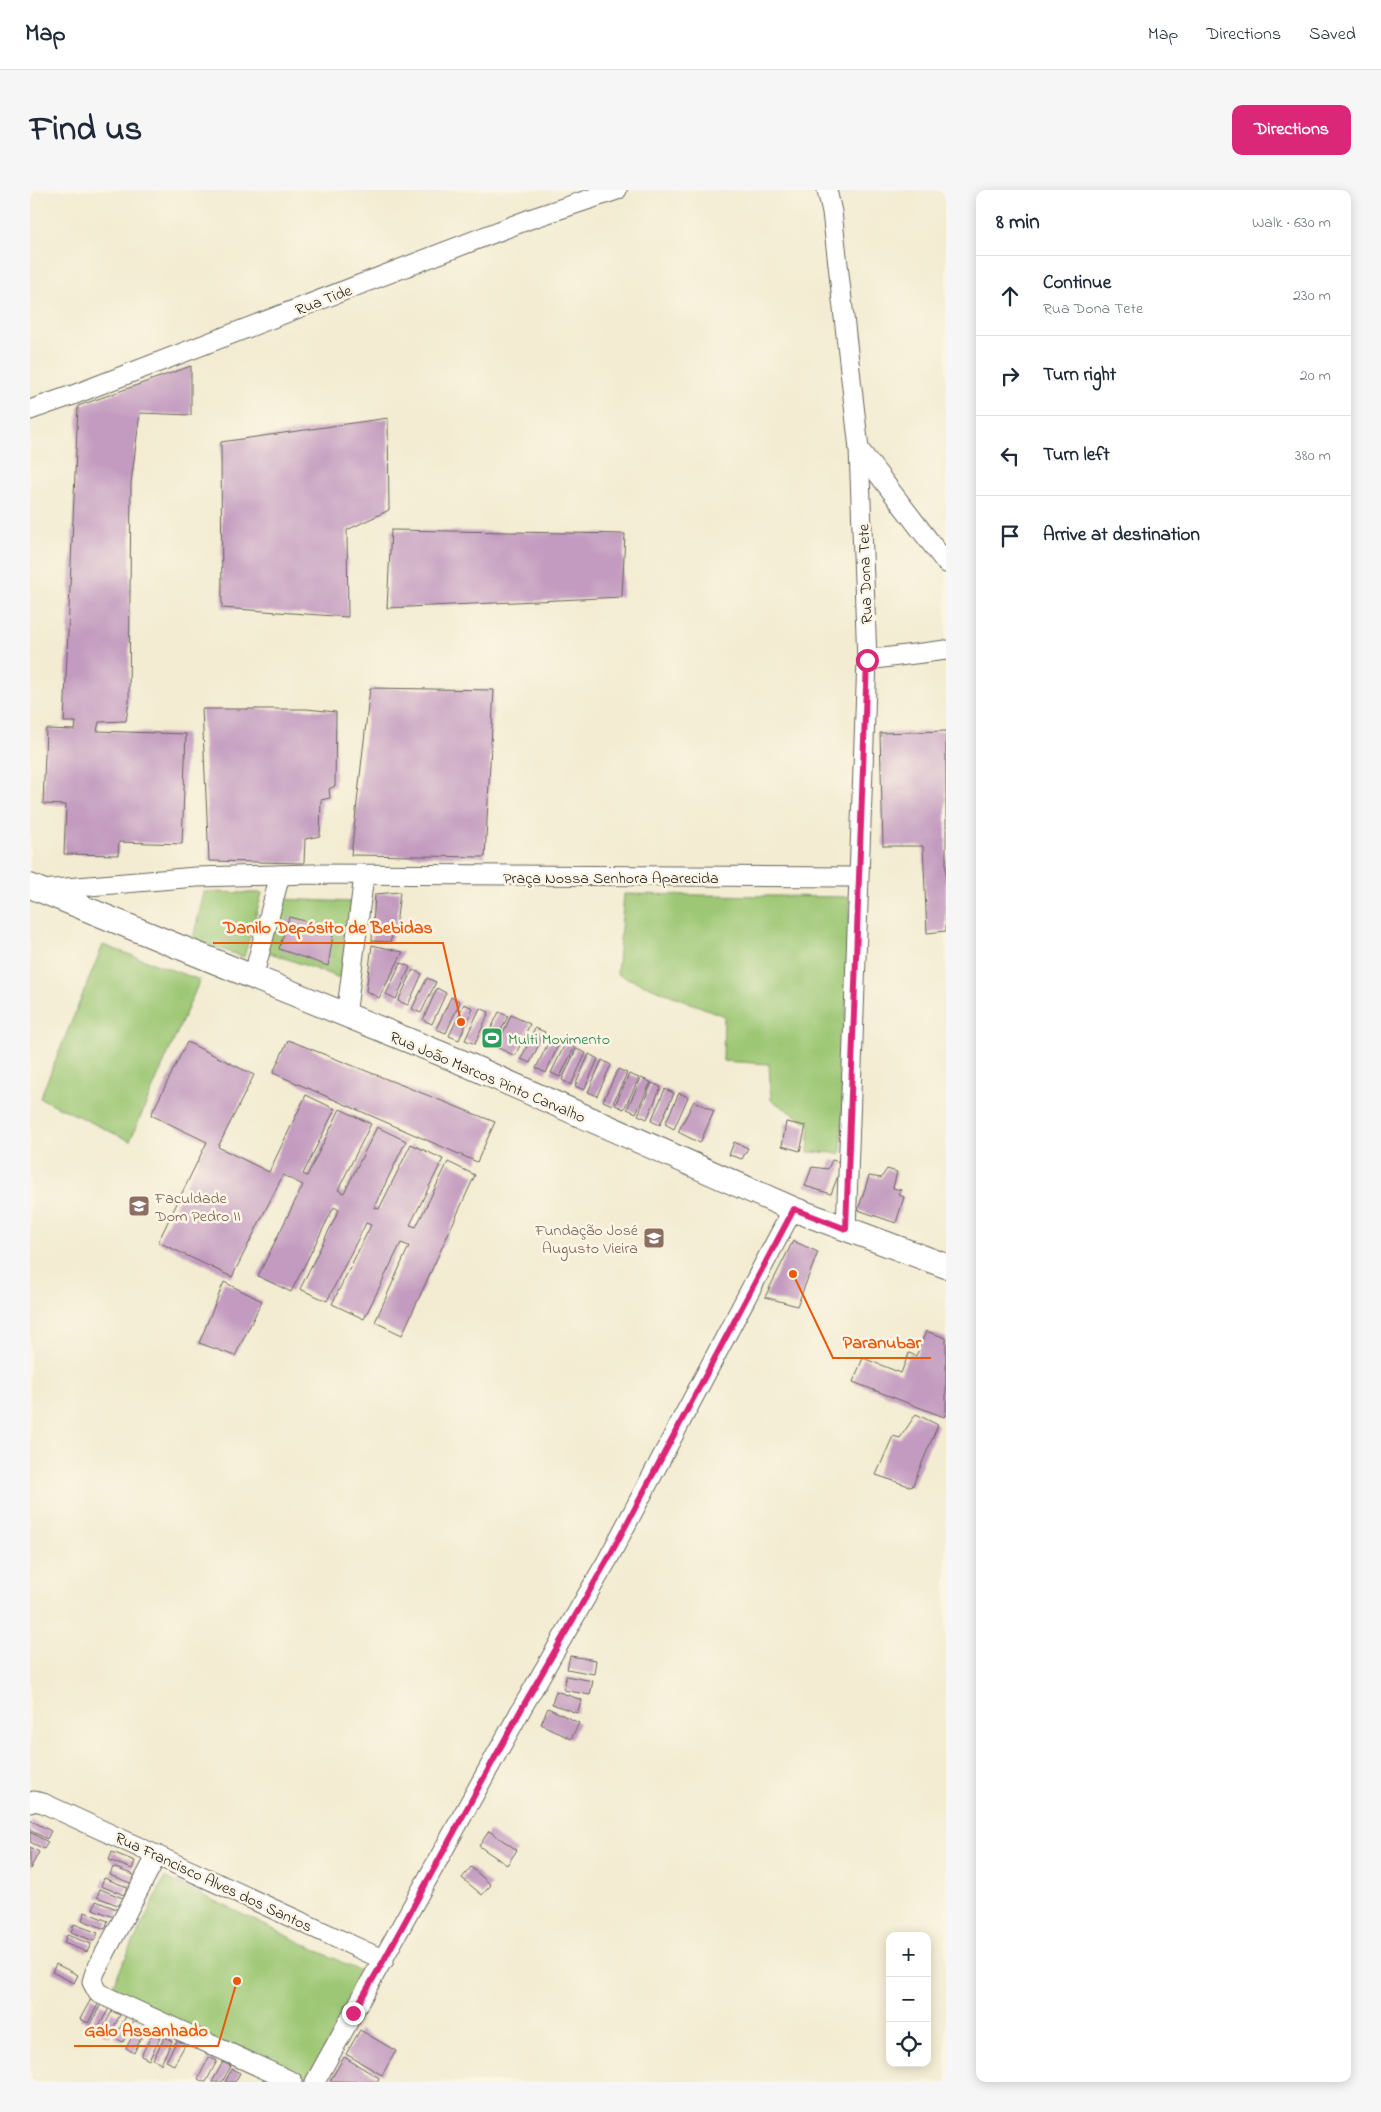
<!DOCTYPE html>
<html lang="en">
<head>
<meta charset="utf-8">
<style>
	body { margin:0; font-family:"Indie Flower",sans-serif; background:#f6f6f7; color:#1f2937 }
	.controls { position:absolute; right:15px; bottom:15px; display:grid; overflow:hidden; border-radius:10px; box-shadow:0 2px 12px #0003 }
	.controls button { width:45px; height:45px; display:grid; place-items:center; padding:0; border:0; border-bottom:1px solid #e0e1e3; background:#fff; color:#1f2937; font:25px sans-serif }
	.stop { position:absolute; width:15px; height:15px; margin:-11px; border:4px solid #db2777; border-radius:50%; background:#fff }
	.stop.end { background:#db2777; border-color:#fff; box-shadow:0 1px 5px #0008 }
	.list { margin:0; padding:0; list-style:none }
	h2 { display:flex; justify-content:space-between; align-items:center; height:65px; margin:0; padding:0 20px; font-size:21px }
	h2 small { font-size:16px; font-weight:400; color:#747a83 }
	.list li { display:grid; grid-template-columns:32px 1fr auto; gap:15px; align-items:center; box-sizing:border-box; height:80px; padding:0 20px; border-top:1px solid #e0e1e3 }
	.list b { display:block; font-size:19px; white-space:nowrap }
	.list p { margin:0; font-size:16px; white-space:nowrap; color:#747a83 }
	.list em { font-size:16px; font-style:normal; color:#747a83 }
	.icon { flex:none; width:28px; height:28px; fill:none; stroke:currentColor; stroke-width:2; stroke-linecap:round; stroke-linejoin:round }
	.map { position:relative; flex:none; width:916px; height:1892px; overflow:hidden; border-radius:10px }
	header { display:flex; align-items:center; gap:30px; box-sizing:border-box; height:70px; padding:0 25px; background:#fff; border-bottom:1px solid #e0e1e3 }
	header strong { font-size:24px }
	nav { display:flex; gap:28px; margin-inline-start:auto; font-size:18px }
	.intro { display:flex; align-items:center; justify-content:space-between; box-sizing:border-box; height:120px; padding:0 30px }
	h1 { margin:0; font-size:35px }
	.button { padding:12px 22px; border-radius:10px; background:#db2777; color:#fff; font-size:18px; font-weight:700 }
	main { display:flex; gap:30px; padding:0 30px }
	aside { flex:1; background:#fff; border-radius:10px; box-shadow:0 2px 12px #0003 }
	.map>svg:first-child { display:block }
	.green { fill:#9dc774; stroke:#5c7248 }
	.building { fill:#c39bc0 }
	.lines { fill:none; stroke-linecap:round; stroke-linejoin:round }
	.minor-casing { stroke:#67655c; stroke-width:21 }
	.major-casing { stroke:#67655c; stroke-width:26 }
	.minor { stroke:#fff; stroke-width:19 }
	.major { stroke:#fff; stroke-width:24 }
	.route { stroke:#db2777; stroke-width:6 }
	.labels { text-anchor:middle; stroke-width:5; stroke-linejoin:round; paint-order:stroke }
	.street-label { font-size:16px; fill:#1c1c1c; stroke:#fcf5e5 }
	.leisure-label { font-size:16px; fill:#27864d; stroke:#fcf5e5; text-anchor:start }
	.education-label { font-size:16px; fill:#785e54; stroke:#fcf5e5; text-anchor:start }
	.leader { fill:none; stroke:#e8590c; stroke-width:2 }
	.callout-dot { fill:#e8590c; stroke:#fcf5e5; stroke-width:2 }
	.callout-label { font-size:18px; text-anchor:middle; font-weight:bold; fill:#e8590c; stroke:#fcf5e5; stroke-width:5; stroke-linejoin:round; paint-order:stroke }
</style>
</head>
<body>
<header>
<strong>Map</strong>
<nav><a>Map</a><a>Directions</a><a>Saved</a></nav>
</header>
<div class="intro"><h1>Find us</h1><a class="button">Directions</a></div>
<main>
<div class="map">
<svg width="916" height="1892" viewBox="0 0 916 1892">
	<rect width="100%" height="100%" fill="#fcf5e5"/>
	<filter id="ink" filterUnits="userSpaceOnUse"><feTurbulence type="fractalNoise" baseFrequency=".02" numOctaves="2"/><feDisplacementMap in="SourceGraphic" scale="10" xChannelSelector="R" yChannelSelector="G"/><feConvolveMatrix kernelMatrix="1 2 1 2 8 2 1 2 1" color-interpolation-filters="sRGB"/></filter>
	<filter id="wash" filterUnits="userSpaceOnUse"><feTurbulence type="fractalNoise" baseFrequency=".0096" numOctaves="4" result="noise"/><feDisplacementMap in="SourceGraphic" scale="20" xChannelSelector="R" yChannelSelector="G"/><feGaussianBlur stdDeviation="1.12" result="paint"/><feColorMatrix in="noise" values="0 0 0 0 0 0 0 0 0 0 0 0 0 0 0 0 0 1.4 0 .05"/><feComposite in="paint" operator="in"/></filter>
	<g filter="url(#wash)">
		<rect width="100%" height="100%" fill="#f3ecd2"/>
		<!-- green -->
		<g class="green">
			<path d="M 174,702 L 232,703 L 214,767 L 163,749 Z"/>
			<path d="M 594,704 L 820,707 L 811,963 L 778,962 L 780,934 L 741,910 L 739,874 L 693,871 L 694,826 L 587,784 Z"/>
			<path d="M 252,709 L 322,712 L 310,788 L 235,761 Z"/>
			<path d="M 73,755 L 170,790 L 100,951 L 10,908 Z"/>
			<path d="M 135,1687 L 334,1783 L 281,1892 L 271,1892 L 80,1800 Z"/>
		</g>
		<g id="blocks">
			<!-- building -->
			<g class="building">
				<path d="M 161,176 L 161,225 L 110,223 L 101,293 L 99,512 L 96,531 L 69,532 L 67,541 L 156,544 L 152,654 L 89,652 L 88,665 L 34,664 L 36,615 L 13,614 L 16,539 L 45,540 L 46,532 L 34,532 L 48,216 Z"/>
				<path d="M 358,228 L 359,320 L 317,340 L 318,427 L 192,418 L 191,252 Z"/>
				<path d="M 361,340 L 595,344 L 592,407 L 357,418 Z"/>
				<path d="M 340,498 L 464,500 L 455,667 L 321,665 Z"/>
				<path d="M 172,519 L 276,519 L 306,522 L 305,596 L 299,599 L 300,608 L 291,610 L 290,646 L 275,649 L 274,673 L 179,671 Z"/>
				<path d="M 916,541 L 916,741 L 897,743 L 893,656 L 853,656 L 850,543 Z"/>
				<path d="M 370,702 L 366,736 L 360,752 L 342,751 L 345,704 Z"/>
				<path d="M 259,727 L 304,739 L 298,776 L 249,759 Z"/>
				<path d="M 342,755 L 373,762 L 349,808 L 336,801 Z"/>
				<path d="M 371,773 L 380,777 L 366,809 L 356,804 Z"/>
				<path d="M 383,780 L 392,784 L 378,815 L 368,811 Z"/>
				<path d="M 397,788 L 406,792 L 391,823 L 382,819 Z"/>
				<path d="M 407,798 L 416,803 L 402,834 L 393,830 Z"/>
				<path d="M 421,807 L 430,812 L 416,843 L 406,839 Z"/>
				<path d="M 434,814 L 443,818 L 429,850 L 419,846 Z"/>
				<path d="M 450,818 L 459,822 L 445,854 L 435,850 Z"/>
				<path d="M 469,822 L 478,826 L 463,857 L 454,853 Z"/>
				<path d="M 481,825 L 500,834 L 485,866 L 467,857 Z"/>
				<path d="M 505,838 L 515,842 L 500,873 L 491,869 Z"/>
				<path d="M 521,847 L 530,851 L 516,883 L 506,878 Z"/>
				<path d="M 258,850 L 465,932 L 447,972 L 243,883 Z"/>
				<path d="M 157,852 L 224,885 L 188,957 L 239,982 L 276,905 L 305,919 L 273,984 L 277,986 L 310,919 L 341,934 L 308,1000 L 314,1003 L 347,937 L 376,951 L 344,1017 L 349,1019 L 381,954 L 413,969 L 380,1035 L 386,1037 L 418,972 L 445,985 L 372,1145 L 345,1132 L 379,1056 L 371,1053 L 334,1129 L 302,1114 L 341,1035 L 336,1033 L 297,1111 L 270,1099 L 309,1020 L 304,1017 L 261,1102 L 228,1086 L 273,995 L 253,985 L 202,1087 L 128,1052 L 177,952 L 121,925 Z"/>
				<path d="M 536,852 L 545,856 L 530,887 L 521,883 Z"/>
				<path d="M 546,859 L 556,863 L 541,895 L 532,890 Z"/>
				<path d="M 559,864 L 568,869 L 554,900 L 545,896 Z"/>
				<path d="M 572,870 L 581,875 L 567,906 L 558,902 Z"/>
				<path d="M 588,879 L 597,883 L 582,915 L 573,911 Z"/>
				<path d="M 599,884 L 609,888 L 594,919 L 585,915 Z"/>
				<path d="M 611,888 L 621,892 L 606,923 L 597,919 Z"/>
				<path d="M 622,893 L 631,897 L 617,929 L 608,925 Z"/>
				<path d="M 635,899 L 644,903 L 630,935 L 621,931 Z"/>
				<path d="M 649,903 L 658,907 L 644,939 L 635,934 Z"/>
				<path d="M 664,911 L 684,921 L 670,953 L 648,942 Z"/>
				<path d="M 756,932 L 776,936 L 770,961 L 752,956 Z"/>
				<path d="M 704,952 L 718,958 L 712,969 L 699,965 Z"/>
				<path d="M 802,970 L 813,973 L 801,1004 L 775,996 L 782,977 L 798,979 Z"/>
				<path d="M 857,979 L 867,982 L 863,998 L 871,1000 L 869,1005 L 874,1007 L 866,1033 L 828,1020 L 839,986 L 851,988 Z"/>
				<path d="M 763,1051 L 788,1062 L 767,1116 L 735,1107 Z"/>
				<path d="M 194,1092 L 232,1111 L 205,1166 L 169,1153 Z"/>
				<path d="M 896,1141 L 916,1148 L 916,1221 L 914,1227 L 823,1192 L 833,1168 L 871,1183 L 879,1163 L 886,1166 Z"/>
				<path d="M 886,1224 L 908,1235 L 882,1297 L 846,1285 L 863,1246 L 870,1248 Z"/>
				<path d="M 540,1466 L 566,1470 L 564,1484 L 537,1479 Z"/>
				<path d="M 536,1486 L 563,1491 L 560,1505 L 534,1500 Z"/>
				<path d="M 526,1501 L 552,1510 L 547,1523 L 522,1514 Z"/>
				<path d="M 518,1518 L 549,1533 L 541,1549 L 511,1534 Z"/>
				<path d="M 0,1630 L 21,1641 L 17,1649 L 0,1640 Z"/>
				<path d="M 459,1641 L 487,1660 L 477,1675 L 449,1656 Z"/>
				<path d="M 0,1642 L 18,1652 L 14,1659 L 0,1652 Z"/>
				<path d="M 0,1657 L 9,1662 L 0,1679 Z"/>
				<path d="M 82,1662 L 105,1671 L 102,1679 L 79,1670 Z"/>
				<path d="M 83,1677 L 106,1686 L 103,1694 L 80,1685 Z"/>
				<path d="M 441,1677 L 461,1695 L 452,1705 L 432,1688 Z"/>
				<path d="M 74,1688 L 97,1697 L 94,1705 L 71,1696 Z"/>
				<path d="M 70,1699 L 93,1708 L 90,1716 L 67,1707 Z"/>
				<path d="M 66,1711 L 89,1720 L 86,1728 L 63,1719 Z"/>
				<path d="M 55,1722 L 78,1731 L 75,1739 L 52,1730 Z"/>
				<path d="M 44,1734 L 68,1743 L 64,1751 L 41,1742 Z"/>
				<path d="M 37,1745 L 61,1754 L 57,1762 L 34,1753 Z"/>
				<path d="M 26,1774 L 48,1785 L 44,1793 L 22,1782 Z"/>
				<path d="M 62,1807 L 70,1811 L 58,1833 L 50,1829 Z"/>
				<path d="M 71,1814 L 79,1818 L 67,1840 L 60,1836 Z"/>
				<path d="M 82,1821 L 90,1825 L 79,1847 L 71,1843 Z"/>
				<path d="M 96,1826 L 104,1830 L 93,1852 L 85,1848 Z"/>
				<path d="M 107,1837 L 115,1840 L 104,1863 L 96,1858 Z"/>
				<path d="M 330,1840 L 366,1861 L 352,1885 L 316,1864 Z"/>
				<path d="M 122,1844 L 130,1848 L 119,1870 L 111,1866 Z"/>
				<path d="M 135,1847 L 142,1851 L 131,1874 L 123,1869 Z"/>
				<path d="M 148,1849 L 156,1853 L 144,1875 L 136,1871 Z"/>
				<path d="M 179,1867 L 187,1871 L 176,1892 L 174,1892 L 168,1889 Z"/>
				<path d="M 314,1867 L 349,1888 L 347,1892 L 300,1891 Z"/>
				<path d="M 193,1872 L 201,1876 L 192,1892 L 182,1892 Z"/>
				<path d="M 202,1879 L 210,1883 L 205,1892 L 195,1892 Z"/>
			</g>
		</g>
	</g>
	<g filter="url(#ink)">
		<use href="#blocks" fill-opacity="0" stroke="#67655c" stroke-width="1"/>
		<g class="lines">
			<!-- minor casing -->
			<g class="minor-casing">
				<g id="minor">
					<path d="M 797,0 L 802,22 L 829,259 L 837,470 L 816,1039"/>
					<path d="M 0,220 L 43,205 L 500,29 L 587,0"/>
					<path d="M 829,259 L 916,373"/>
					<path d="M 837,470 L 916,460"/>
					<path d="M 12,700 L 166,687 L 282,684 L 828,687"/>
					<path d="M 223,788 L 250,685"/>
					<path d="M 316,826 L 334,686"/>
					<path d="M 0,1613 L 4,1611 L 13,1613 L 354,1770"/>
					<path d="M 127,1665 L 65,1782 L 62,1792 L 68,1803 L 263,1892"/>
					<path d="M 285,1892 L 492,1518 L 578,1369 L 763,1019"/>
				</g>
			</g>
			<!-- major casing -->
			<g class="major-casing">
				<path id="major" d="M 0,696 L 429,871 L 763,1019 L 916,1076"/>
			</g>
			<!-- minor -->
			<use href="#minor" class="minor"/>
			<!-- major -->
			<use href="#major" class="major"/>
		</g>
	</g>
	<g class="lines" filter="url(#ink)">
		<!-- route -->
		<path class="route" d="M 323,1823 L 354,1770 L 492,1518 L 578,1369 L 764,1019 L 816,1039 L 837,470"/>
	</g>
	<!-- icons -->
	<defs>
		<g id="stadium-square" transform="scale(1.125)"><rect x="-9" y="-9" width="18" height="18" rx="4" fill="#2e9e5b" stroke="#fcf5e5"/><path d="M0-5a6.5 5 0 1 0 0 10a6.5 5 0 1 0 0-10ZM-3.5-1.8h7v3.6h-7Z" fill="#fff"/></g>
		<g id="university-square" transform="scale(1.125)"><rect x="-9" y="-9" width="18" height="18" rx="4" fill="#8d6e63" stroke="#fcf5e5"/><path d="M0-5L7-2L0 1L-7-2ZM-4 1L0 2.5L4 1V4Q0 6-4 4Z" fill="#fff"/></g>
		<g id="school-square" transform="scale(1.125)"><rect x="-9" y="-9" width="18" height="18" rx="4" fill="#8d6e63" stroke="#fcf5e5"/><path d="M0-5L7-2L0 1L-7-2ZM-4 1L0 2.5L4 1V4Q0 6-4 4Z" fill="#fff"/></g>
	</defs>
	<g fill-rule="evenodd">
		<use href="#stadium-square" x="462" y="848"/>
		<use href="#university-square" x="109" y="1016"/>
		<use href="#school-square" x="624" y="1048"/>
	</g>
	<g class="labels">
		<!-- street labels -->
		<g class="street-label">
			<text transform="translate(293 109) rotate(-21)" y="6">Rua Tide</text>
			<text transform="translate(834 384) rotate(-92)" y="6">Rua Dona Tete</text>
			<text x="581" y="693">Praça Nossa Senhora Aparecida</text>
			<text transform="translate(458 886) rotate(23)" y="6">Rua João Marcos Pinto Carvalho</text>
			<text transform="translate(184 1691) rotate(25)" y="6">Rua Francisco Alves dos Santos</text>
		</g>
		<!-- leisure labels -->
		<g class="leisure-label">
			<text x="478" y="854">Multi Movimento</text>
		</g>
		<!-- education labels -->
		<g class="education-label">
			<text x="125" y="1013">Faculdade<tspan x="125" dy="18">Dom Pedro II</tspan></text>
			<text x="608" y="1045" text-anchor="end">Fundação José<tspan x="608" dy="18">Augusto Vieira</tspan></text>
		</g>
	</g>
	<!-- callouts -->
	<path class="leader" d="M431 832L413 753H183M763 1084L803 1168H901M207 1791L188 1856H44"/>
	<g class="callout-dot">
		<circle cx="431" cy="832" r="5"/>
		<circle cx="763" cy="1084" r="5"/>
		<circle cx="207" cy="1791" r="5"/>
	</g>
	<g class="callout-label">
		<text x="298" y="743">Danilo Depósito de Bebidas</text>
		<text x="852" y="1158">Paranubar</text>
		<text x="116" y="1846">Galo Assanhado</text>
	</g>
</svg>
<div class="controls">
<button>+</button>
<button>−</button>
<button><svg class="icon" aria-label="locate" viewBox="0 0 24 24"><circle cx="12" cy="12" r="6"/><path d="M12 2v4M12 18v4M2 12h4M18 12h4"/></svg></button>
</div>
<div class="stop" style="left:837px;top:470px"></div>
<div class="stop end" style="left:323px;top:1823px"></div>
</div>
<aside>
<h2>8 min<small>Walk · 630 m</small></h2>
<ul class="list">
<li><svg class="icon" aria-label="ahead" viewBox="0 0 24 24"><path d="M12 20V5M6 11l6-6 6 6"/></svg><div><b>Continue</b><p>Rua Dona Tete</p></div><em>230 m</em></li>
<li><svg class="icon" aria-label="right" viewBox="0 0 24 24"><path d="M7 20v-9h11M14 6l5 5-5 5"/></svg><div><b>Turn right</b></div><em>20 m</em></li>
<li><svg class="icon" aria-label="left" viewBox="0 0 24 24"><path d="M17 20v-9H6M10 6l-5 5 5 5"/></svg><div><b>Turn left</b></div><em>380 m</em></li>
<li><svg class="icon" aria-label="arrive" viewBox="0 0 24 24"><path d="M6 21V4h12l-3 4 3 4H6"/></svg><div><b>Arrive at destination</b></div></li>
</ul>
</aside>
</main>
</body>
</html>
